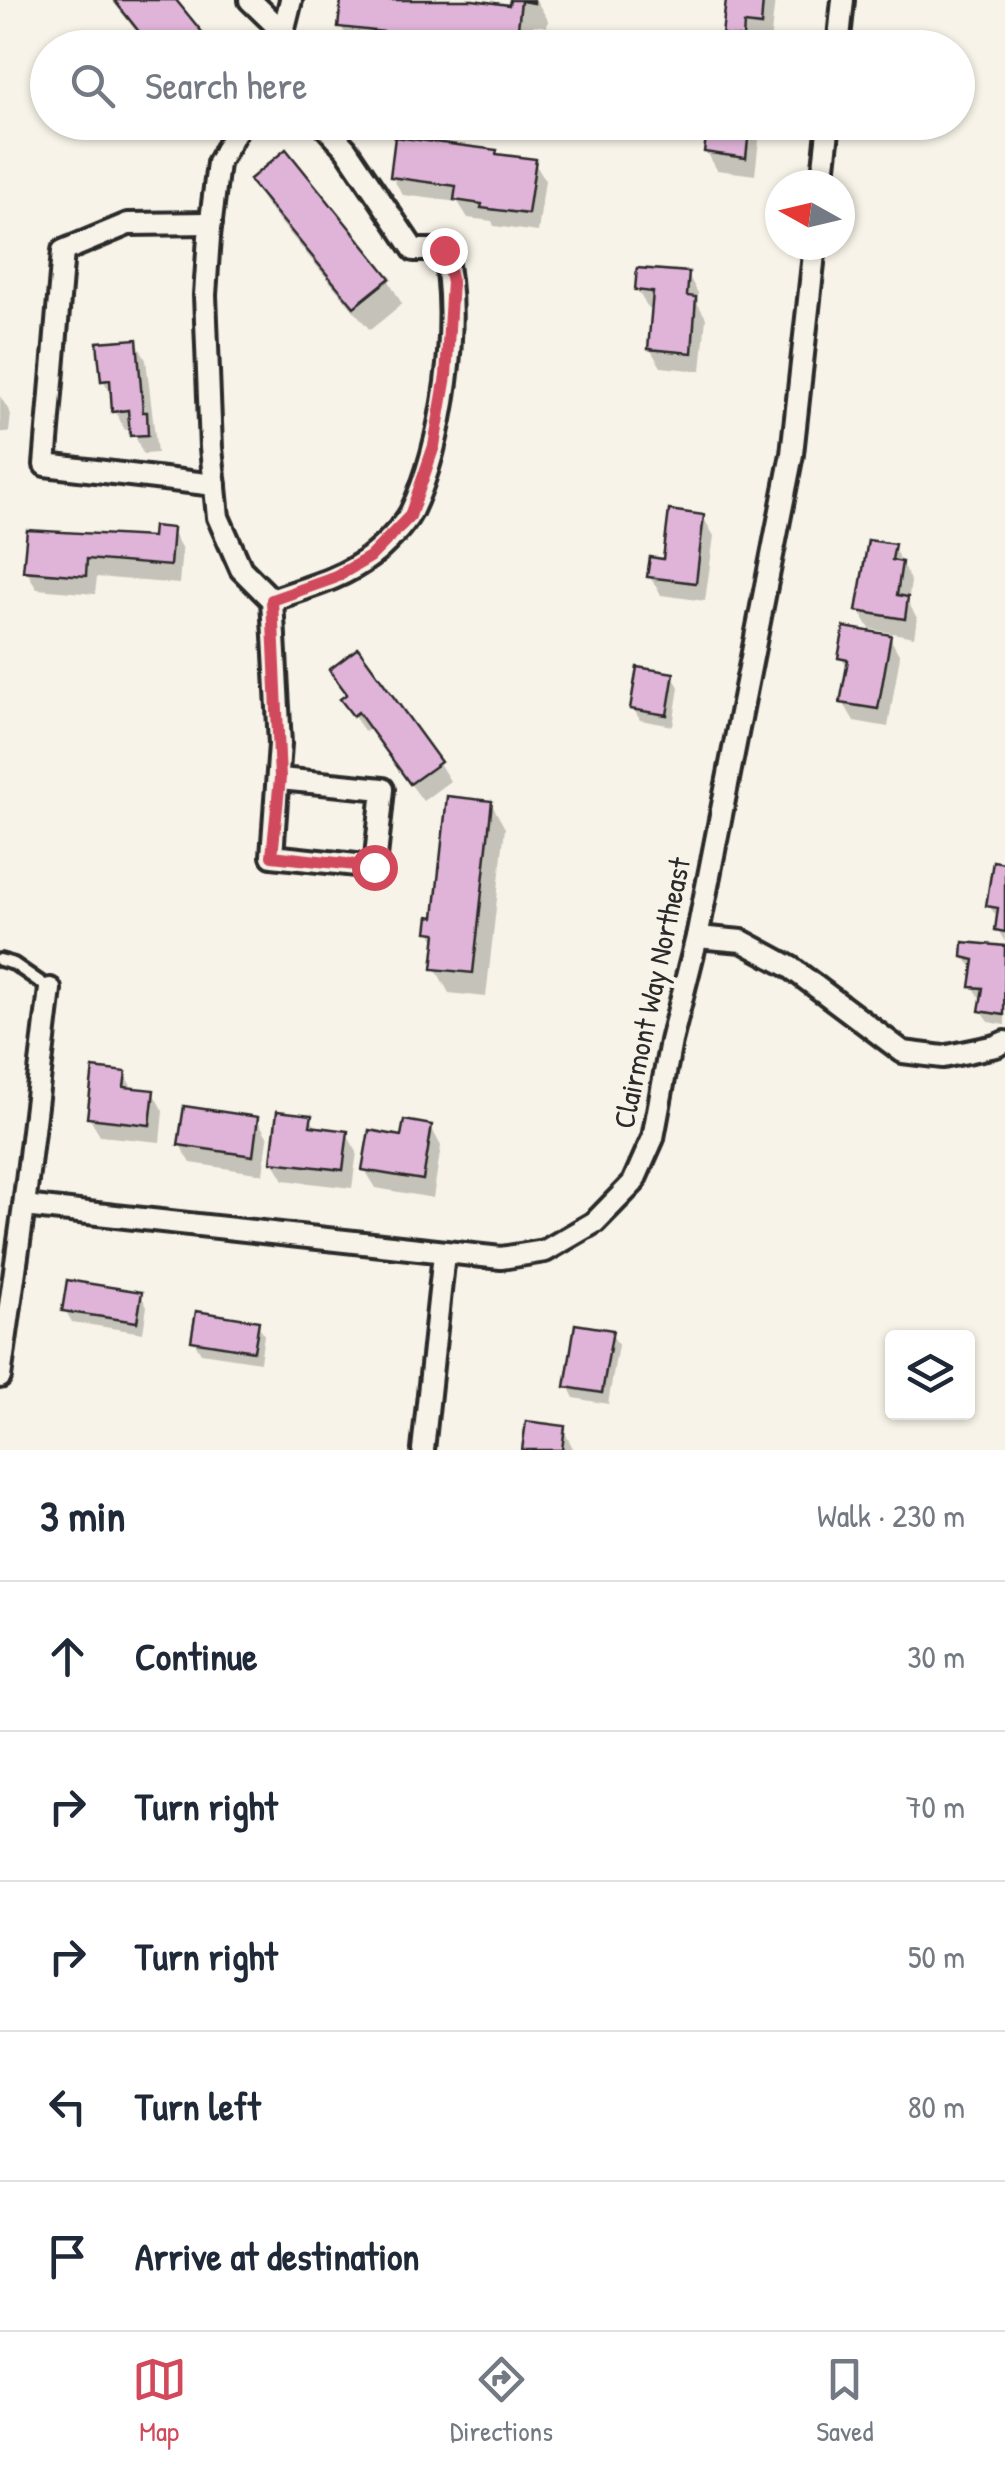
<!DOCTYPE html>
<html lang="en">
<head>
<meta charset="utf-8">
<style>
	body { margin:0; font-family:"Patrick Hand",sans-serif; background:#f2f2f3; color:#1f2937 }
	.controls { position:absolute; right:30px; bottom:30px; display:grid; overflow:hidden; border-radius:10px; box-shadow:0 2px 8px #0004 }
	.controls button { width:90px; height:90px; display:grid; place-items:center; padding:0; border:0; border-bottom:2px solid #e0e1e3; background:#fff; color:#1f2937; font:50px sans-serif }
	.compass { position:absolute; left:765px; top:170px; width:90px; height:90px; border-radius:50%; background:#fff; box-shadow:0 2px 8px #0004; rotate:278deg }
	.stop { position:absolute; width:30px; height:30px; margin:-22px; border:8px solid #d1495b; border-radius:50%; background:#fff }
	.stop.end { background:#d1495b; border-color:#fff; box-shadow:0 2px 10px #0008 }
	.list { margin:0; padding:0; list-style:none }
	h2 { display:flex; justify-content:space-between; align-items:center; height:130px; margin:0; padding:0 40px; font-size:42px }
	h2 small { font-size:32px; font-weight:400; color:#747a83 }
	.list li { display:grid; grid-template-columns:65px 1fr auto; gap:30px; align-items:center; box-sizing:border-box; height:150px; padding:0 40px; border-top:2px solid #e0e1e3 }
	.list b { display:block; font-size:38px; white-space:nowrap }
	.list em { font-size:32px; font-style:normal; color:#747a83 }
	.icon { flex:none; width:55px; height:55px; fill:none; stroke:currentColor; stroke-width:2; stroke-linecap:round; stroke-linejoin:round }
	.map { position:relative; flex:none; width:1005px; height:1450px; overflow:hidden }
	.search { position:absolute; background:#fff; box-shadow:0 2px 8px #0004; left:30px; right:30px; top:30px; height:110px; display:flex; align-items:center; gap:25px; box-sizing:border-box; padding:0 35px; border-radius:55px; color:#747a83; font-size:38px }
	.sheet { height:880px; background:#fff }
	nav { display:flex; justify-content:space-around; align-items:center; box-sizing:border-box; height:140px; border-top:2px solid #e0e1e3; background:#fff; font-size:28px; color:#747a83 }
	nav a { display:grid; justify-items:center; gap:5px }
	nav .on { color:#d1495b }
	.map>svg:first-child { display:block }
	.shadow { fill:#0003 }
	.building { fill:#e0b4d8; stroke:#2b2b2b; stroke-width:2.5 }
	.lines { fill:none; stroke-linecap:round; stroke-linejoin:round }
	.lane-casing { stroke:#2b2b2b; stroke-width:18 }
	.street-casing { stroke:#2b2b2b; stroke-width:28 }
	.lane { stroke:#f7f3e8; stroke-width:10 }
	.street { stroke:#f7f3e8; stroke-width:20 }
	.route { stroke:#d1495b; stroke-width:12 }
	.labels { text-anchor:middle; stroke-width:9; stroke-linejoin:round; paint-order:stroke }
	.street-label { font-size:30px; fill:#2b2b2b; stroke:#f7f3e8 }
</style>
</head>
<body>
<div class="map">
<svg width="1005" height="1450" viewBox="0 0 1005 1450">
	<rect width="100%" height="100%" fill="#f7f3e8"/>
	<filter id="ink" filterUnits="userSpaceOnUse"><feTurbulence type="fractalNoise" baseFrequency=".01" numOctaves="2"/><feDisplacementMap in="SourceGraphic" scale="20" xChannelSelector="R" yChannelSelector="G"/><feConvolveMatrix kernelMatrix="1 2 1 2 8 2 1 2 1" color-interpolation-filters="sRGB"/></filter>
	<g filter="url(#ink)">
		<!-- shadow -->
		<g class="shadow">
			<path d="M 112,0 L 174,0 L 212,48 L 149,48 Z"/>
			<path d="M 344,0 L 479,0 L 482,4 L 512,8 L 513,0 L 536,0 L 548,20 L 547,27 L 534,25 L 531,48 L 353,48 L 341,26 Z"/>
			<path d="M 728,0 L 775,0 L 770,43 L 754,42 L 753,48 L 732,48 L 724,35 Z"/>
			<path d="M 710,122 L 761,122 L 755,175 L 717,170 L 707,152 Z"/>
			<path d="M 495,152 L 498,157 L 534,162 L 545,180 L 538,232 L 494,226 L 492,221 L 468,218 L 458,202 L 403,195 L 392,177 Z"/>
			<path d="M 252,180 L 388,279 L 402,304 L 370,330 L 266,205 Z"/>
			<path d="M 688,275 L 698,293 L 698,304 L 706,318 L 701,371 L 661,367 L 650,349 L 654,309 L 648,308 L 637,290 Z"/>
			<path d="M 136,341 L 146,360 L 157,453 L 143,454 L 132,429 L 125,430 L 115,411 L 114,399 L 103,380 Z"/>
			<path d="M 0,396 L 11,414 L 9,433 L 0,432 Z"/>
			<path d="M 703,517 L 714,536 L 705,601 L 661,595 L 650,577 Z"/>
			<path d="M 171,530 L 182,549 L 179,584 L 97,577 L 95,594 L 37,589 L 26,570 L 154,540 Z"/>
			<path d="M 893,546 L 911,582 L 908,602 L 917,618 L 914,637 L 870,629 L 859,610 Z"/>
			<path d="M 890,638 L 900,656 L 888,727 L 854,721 L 843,702 L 849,671 L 841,657 Z"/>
			<path d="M 332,670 L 439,763 L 450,781 L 423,801 L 370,729 L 365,732 L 353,715 L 348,697 Z"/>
			<path d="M 672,675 L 679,687 L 673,726 L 640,720 L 633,708 Z"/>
			<path d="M 491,803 L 505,828 L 486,997 L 449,993 L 435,968 L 437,944 L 430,932 Z"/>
			<path d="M 1005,866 L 1005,942 L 998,930 L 999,919 L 989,906 Z"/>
			<path d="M 965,944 L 1005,949 L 1005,1025 L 989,1022 L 982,1010 L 984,999 L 980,998 L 973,986 L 975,970 L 964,957 Z"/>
			<path d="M 124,1074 L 134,1091 L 153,1093 L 163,1111 L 160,1142 L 100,1136 L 89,1117 Z"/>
			<path d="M 310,1118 L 317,1129 L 346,1133 L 357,1152 L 352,1188 L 284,1180 L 273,1161 Z"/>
			<path d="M 257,1119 L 268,1138 L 263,1174 L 191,1163 L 180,1145 Z"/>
			<path d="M 431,1127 L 441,1146 L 433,1198 L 376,1188 L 365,1170 Z"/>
			<path d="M 140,1294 L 147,1306 L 143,1333 L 72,1322 L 65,1310 Z"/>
			<path d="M 257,1323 L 264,1335 L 260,1362 L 201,1353 L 194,1341 Z"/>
			<path d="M 611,1333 L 618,1345 L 608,1404 L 574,1398 L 568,1386 Z"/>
			<path d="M 563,1429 L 574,1450 L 525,1450 Z"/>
		</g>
		<!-- building -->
		<g class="building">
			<path d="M 114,0 L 176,0 L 215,48 L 152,48 Z"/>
			<path d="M 341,0 L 473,0 L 509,5 L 510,0 L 534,0 L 534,3 L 521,1 L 516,46 L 338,27 Z"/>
			<path d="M 726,0 L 763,0 L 761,26 L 744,24 L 743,38 L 722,35 Z"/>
			<path d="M 708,122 L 750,122 L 746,158 L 704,152 Z"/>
			<path d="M 395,137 L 497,150 L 496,154 L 536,159 L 528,214 L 481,208 L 482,204 L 454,200 L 456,186 L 390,177 Z"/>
			<path d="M 286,149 L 390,278 L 354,307 L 249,180 Z"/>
			<path d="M 637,268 L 689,272 L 687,296 L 696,297 L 692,353 L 648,349 L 653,292 L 635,290 Z"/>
			<path d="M 137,339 L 143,412 L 147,412 L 148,435 L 130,436 L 128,410 L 112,412 L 110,380 L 101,381 L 97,342 Z"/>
			<path d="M 669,510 L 704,515 L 696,583 L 647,577 L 650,557 L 663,559 Z"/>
			<path d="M 153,526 L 173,528 L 170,566 L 87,559 L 86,576 L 23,571 L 27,530 L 152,537 Z"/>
			<path d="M 868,540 L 895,544 L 892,560 L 902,562 L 897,595 L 908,597 L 905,619 L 856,611 Z"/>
			<path d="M 844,627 L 891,635 L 878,709 L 840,703 L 848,660 L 838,658 Z"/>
			<path d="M 358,648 L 441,762 L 410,784 L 358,712 L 353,716 L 340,699 L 347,694 L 329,670 Z"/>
			<path d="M 637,667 L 674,673 L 667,715 L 630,709 Z"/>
			<path d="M 447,796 L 492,801 L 473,973 L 432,969 L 436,933 L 427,932 L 429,916 L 434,917 Z"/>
			<path d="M 993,861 L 1005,863 L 1005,932 L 995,930 L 998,908 L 986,906 Z"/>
			<path d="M 963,942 L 1005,946 L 1004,1015 L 979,1011 L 983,988 L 970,987 L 974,960 L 962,957 Z"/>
			<path d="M 93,1068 L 126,1072 L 124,1087 L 154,1090 L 150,1125 L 87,1118 Z"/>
			<path d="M 184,1106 L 258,1117 L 253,1156 L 178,1145 Z"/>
			<path d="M 277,1111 L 312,1115 L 310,1126 L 348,1131 L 343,1170 L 271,1162 Z"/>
			<path d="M 404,1120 L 432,1125 L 423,1180 L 362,1170 L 369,1130 L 401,1136 Z"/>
			<path d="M 67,1280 L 142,1292 L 137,1322 L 62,1311 Z"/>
			<path d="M 196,1311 L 259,1321 L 254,1351 L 191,1341 Z"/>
			<path d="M 575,1324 L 613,1330 L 602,1393 L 565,1387 Z"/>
			<path d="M 526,1421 L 565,1426 L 562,1450 L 522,1450 Z"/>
		</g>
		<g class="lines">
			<!-- lane casing -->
			<g class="lane-casing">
				<path id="lane" d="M 0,960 L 14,964 L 50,989"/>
			</g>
			<!-- street casing -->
			<g class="street-casing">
				<g id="street">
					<path d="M 250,0 L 283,32"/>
					<path d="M 279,48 L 291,0"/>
					<path d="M 838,48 L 843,0"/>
					<path d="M 241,122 L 218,163 L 209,237 L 205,295 L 211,448 L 218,517 L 241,569 L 272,600 L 280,744 L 272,856 L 375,867 L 383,789 L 280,779"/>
					<path d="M 822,185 L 829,122"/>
					<path d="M 211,223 L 128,224 L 63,251 L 45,465 L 215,485"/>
					<path d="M 272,600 C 305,588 342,579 370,557 C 383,547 403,527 411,512 C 443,447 461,321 444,250 L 414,250 L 346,149 L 321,122"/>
					<path d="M 697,937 L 742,941 L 790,967 L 903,1052 L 943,1057 L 996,1046 L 1005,1042"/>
					<path d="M 24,1206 L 501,1258 L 545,1251 L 595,1222 L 633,1183 L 653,1138 L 671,1041 L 697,937 L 792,454 L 815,245"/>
					<path d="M 0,1377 L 24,1206 L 50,989"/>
					<path d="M 423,1450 L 444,1254"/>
				</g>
			</g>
			<!-- lane -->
			<use href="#lane" class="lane"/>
			<!-- street -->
			<use href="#street" class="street"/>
		</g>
	</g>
	<g class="lines" filter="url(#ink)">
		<!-- route -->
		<path class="route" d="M 374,867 L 272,856 L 280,778 L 272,600 L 334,578 L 370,557 L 410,516 L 434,446 L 446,376 L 452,282 L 444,250"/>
	</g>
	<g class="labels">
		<!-- street labels -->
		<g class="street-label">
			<text transform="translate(652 993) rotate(-78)" y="10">Clairmont Way Northeast</text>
		</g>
	</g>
</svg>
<div class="controls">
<button><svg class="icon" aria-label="layers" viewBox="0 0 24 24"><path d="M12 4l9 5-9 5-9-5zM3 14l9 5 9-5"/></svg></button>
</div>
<svg class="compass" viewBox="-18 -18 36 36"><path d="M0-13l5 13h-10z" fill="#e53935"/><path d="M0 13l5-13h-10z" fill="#747a83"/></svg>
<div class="stop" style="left:374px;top:867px"></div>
<div class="stop end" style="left:444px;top:250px"></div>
<div class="search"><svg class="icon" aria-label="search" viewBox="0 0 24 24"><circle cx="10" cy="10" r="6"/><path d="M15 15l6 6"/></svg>Search here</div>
</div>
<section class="sheet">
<h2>3 min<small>Walk · 230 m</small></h2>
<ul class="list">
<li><svg class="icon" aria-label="ahead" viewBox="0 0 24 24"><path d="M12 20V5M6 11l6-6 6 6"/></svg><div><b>Continue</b></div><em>30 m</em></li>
<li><svg class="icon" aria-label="right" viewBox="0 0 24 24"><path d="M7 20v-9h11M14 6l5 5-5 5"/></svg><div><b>Turn right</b></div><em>70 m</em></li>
<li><svg class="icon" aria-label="right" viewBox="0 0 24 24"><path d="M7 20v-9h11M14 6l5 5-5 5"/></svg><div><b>Turn right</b></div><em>50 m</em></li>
<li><svg class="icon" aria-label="left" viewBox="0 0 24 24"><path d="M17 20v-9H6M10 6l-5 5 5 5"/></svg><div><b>Turn left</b></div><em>80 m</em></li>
<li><svg class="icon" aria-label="arrive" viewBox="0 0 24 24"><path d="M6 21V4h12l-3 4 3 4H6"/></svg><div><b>Arrive at destination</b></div></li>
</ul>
</section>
<nav>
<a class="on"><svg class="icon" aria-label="map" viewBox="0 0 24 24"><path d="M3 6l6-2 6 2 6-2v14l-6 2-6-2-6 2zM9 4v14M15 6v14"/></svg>Map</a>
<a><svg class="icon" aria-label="directions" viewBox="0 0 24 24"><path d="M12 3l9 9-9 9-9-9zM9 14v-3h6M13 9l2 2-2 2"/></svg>Directions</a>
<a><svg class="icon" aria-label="saved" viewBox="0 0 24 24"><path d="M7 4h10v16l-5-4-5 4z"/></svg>Saved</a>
</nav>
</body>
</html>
